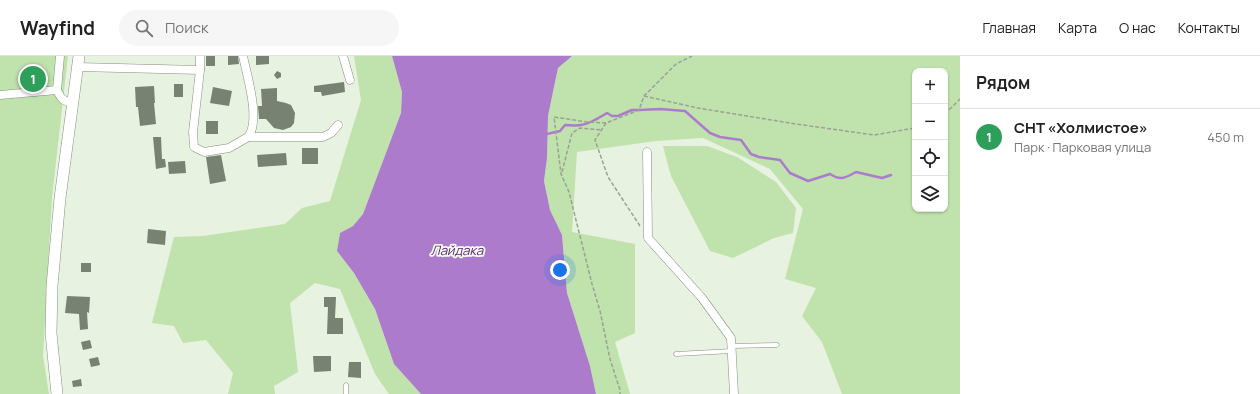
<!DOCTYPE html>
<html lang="ru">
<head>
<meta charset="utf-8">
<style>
	body { margin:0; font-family:Manrope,sans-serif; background:#f6f6f6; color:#222 }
	.controls { position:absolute; right:12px; top:12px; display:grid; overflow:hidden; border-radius:8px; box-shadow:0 1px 3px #0004 }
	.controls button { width:36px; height:36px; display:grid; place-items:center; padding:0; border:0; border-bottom:1px solid #e0e0e0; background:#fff; color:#222; font:20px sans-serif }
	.you { position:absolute; left:560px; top:214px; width:14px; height:14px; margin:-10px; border:3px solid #fff; border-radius:50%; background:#1a73e8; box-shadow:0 0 0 6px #1a73e833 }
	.badge { display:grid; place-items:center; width:26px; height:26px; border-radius:50%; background:#a258cb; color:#fff; font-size:13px; font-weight:700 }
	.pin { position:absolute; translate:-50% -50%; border:2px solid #fff; box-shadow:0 1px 4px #0006 }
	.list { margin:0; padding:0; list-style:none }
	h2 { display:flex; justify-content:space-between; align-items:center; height:52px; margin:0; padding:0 16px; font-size:17px }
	h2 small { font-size:13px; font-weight:400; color:#767676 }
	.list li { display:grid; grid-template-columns:26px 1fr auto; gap:12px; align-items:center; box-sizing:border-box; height:56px; padding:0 16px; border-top:1px solid #e0e0e0 }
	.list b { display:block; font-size:15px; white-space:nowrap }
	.list p { margin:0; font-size:13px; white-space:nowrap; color:#767676 }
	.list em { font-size:13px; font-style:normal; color:#767676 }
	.icon { flex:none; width:22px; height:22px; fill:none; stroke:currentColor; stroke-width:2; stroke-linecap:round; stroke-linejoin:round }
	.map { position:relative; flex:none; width:960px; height:338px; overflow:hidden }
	header { display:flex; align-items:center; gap:24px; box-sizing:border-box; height:56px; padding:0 20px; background:#fff; border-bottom:1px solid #e0e0e0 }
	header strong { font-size:19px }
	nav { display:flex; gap:22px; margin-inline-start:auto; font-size:14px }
	.search { width:280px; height:36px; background:#f6f6f6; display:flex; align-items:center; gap:10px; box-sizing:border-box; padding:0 14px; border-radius:22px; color:#767676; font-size:15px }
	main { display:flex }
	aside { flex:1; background:#fff }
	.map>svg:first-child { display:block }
	.green { fill:#c0e2ad; fill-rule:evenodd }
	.water { fill:#ad7bcb }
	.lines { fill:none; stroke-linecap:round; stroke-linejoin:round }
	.stream { stroke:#ad7bcb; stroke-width:2.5 }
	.building { fill:#788273 }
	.lane-casing { stroke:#858f80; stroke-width:5 }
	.street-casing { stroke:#858f80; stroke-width:9 }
	.secondary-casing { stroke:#858f80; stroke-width:12 }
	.path { stroke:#99a295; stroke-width:1.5; stroke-dasharray:4 2; stroke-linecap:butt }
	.lane { stroke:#fff; stroke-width:4 }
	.street { stroke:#fff; stroke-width:8 }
	.secondary { stroke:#fff; stroke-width:11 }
	.labels { text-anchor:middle; stroke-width:3.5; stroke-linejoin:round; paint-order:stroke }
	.water-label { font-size:13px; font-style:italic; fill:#5c1c7c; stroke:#f5fef1 }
</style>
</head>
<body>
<header>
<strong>Wayfind</strong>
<div class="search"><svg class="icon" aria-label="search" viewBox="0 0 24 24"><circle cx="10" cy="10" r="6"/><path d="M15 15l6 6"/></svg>Поиск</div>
<nav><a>Главная</a><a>Карта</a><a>О нас</a><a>Контакты</a></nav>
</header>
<main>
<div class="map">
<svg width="960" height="338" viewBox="0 0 960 338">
	<rect width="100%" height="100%" fill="#e7f2e1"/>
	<!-- green -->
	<g class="green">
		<path d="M 0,0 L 68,0 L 52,141 L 43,300 L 49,338 L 0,338 Z"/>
		<path d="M 354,0 L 392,0 L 402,36 L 401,57 L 363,158 L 353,170 L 340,177 L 337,195 L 354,217 L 375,253 L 394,308 L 421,338 L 389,338 L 375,318 L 340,233 L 315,227 L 290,247 L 298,316 L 274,330 L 275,338 L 228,338 L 233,317 L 206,284 L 183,287 L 174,270 L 152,267 L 174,181 L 203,180 L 285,168 L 302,152 L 330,145 L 361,44 Z"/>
		<path d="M 572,0 L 960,0 L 960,338 L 842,338 L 822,286 L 802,260 L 816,232 L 785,223 L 803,153 L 770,113 L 703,82 L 656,85 L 577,96 L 572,176 L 635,188 L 635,277 L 615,286 L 630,338 L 596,338 L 590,310 L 567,237 L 562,179 L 550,154 L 544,125 L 547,102 L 548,60 L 554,31 L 558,12 ZM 915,15 L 945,15 L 945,153 L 915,153 Z"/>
		<path d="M 663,90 L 707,90 L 737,101 L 776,126 L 796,152 L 793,177 L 774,182 L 733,202 L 710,195 L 671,120 Z"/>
	</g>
	<!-- water -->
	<path class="water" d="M 392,0 L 572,0 L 558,12 L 554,31 L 548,60 L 547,102 L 544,125 L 550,154 L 562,179 L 567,237 L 590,310 L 596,338 L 421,338 L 394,308 L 375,253 L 354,217 L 337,195 L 340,177 L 353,170 L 363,158 L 401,57 L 402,36 Z"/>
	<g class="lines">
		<!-- stream -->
		<path class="stream" d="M 547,78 L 560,75 L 565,69 C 570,69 576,70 581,69 C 590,68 599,62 607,57 L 612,60 L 618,60 L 632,54 L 639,54 L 660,53 L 685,55 L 710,77 L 720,81 L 741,84 L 751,98 L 759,101 L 780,104 L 790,117 L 808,125 L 830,118 C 841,125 845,122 856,116 L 882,122 L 891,119"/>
	</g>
	<!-- building -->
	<g class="building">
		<rect x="206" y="0" width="9" height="10"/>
		<path d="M 228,0 L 238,0 L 239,8 L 228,9 Z"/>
		<path d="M 256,0 L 269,0 L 269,8 L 256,9 Z"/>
		<path d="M 277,15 L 281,17 L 281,21 L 277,23 L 274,19 Z"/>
		<path d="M 344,26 L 345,36 L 322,40 L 321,36 L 314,36 L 314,30 Z"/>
		<rect x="174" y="28" width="9" height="13"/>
		<path d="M 154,30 L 155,47 L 154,47 L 156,68 L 140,70 L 138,51 L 136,51 L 135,31 Z"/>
		<path d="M 213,31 L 232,35 L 229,50 L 210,47 Z"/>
		<path d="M 277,32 L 277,45 L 286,47 L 291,49 L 295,57 L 294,67 L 291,71 L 283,74 L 274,72 L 266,63 L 259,63 L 258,50 L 262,50 L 261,33 Z"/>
		<rect x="206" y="65" width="12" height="13"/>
		<path d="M 153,81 L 161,81 L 162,103 L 165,103 L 166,111 L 156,113 Z"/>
		<rect x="302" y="92" width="16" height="16"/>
		<path d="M 286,97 L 287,109 L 258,111 L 257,99 Z"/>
		<path d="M 221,99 L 226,125 L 210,128 L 206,101 Z"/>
		<path d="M 185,105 L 186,117 L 169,118 L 168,106 Z"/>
		<path d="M 148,173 L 166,175 L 165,189 L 147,187 Z"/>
		<rect x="81" y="207" width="10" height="9"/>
		<path d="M 67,240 L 90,241 L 89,257 L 87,256 L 88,273 L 80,274 L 79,258 L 65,257 Z"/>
		<path d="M 324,241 L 336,241 L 335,262 L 343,262 L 343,278 L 327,278 L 328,251 L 324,251 Z"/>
		<path d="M 90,284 L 92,292 L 83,294 L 81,286 Z"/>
		<path d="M 313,300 L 331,300 L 331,315 L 314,316 Z"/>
		<path d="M 98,301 L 100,309 L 91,311 L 89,303 Z"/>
		<path d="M 349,306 L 361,306 L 361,322 L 348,321 Z"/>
		<path d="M 81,323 L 82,330 L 73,331 L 72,325 Z"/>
	</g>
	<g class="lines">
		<!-- lane casing -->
		<g class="lane-casing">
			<g id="lane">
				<path d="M 732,290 L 777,289"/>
				<path d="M 676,298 L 732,295"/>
				<path d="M 346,338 L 346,329"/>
			</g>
		</g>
		<!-- street casing -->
		<g class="street-casing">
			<g id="street">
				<path d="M 243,0 C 247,20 261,64 248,81 L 323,81 L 331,77 L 338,69"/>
				<path d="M 343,0 L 350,24"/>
				<path d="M 78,11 L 200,14 L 200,0"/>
				<path d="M 200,14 L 193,76 L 194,91 L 204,96 L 229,92 L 248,81"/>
				<path d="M 57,34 L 60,0"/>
				<path d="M 0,39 L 57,34 C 61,43 63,45 73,47"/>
				<path d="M 647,96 L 648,182 L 702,242 L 731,282 L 734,338"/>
			</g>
		</g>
		<!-- secondary casing -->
		<g class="secondary-casing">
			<path id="secondary" d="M 57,338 L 51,277 L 52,230 L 60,142 L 79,0"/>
		</g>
		<!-- path -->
		<g class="path">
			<path d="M 644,40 L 698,52 L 796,68 L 874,79 L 915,72"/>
			<path d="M 945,58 L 960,43"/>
			<path d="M 606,67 L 587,66 L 554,61 L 561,118 L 569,136 L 592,228 L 600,255 L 610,303 L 620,334 L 620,338"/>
			<path d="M 562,116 L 572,77 L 580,72 L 602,74"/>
			<path d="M 640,170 L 608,121 L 595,84 L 606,67 L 639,54 L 644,40 L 676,8 L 692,0"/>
		</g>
		<!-- lane -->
		<use href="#lane" class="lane"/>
		<!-- street -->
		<use href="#street" class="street"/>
		<!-- secondary -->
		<use href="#secondary" class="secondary"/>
	</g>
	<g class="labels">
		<!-- water labels -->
		<g class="water-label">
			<text x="457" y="199">Лайдака</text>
		</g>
	</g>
</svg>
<div class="controls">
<button>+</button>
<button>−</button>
<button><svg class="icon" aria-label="locate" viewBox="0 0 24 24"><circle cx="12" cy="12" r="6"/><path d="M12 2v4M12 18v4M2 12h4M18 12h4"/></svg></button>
<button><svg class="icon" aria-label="layers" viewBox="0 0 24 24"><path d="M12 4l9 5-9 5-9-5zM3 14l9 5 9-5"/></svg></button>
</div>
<div class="you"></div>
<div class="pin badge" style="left:33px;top:23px;background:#2e9e5b">1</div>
</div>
<aside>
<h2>Рядом<small></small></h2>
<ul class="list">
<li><span class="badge" style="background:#2e9e5b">1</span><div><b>СНТ «Холмистое»</b><p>Парк · Парковая улица</p></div><em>450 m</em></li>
</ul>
</aside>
</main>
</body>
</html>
